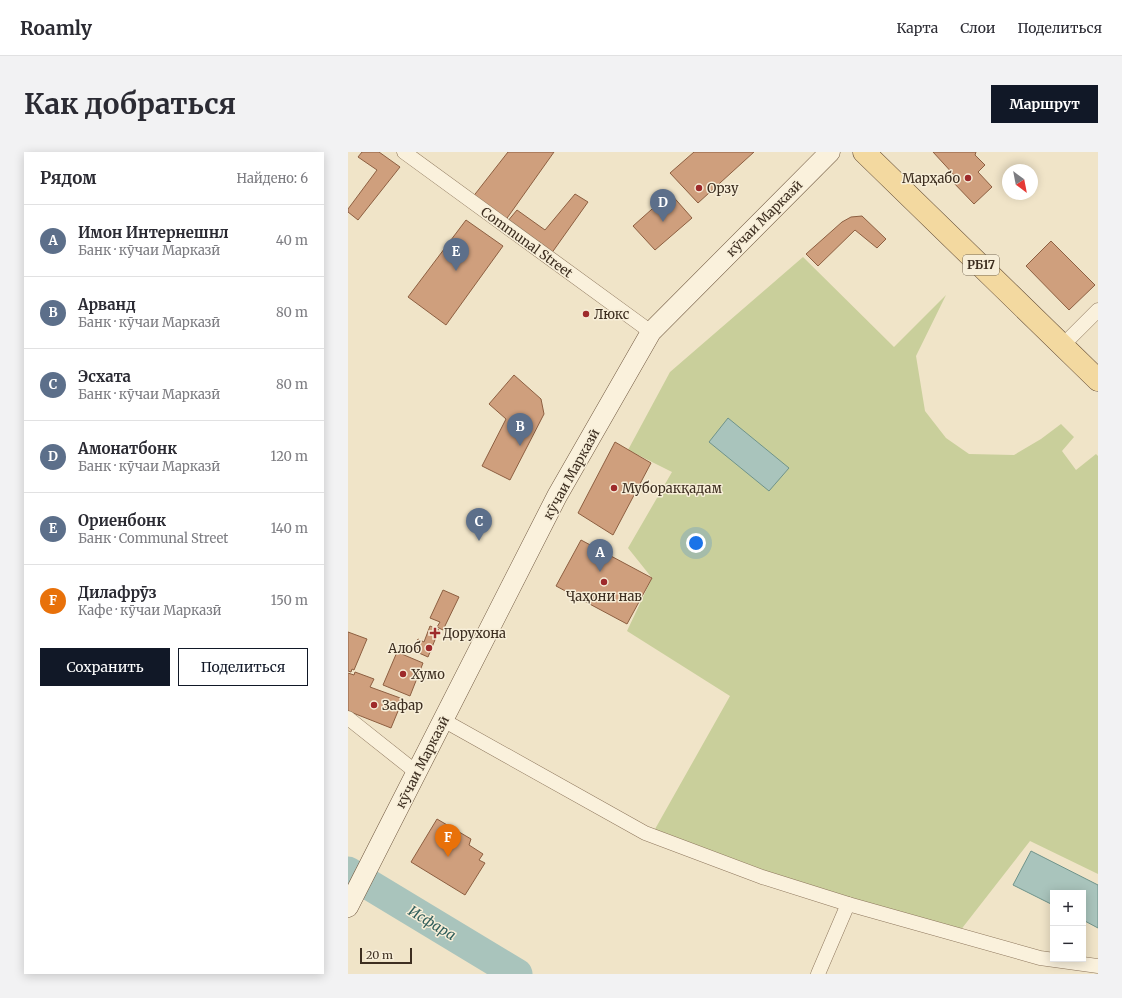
<!DOCTYPE html>
<html lang="ru">
<head>
<meta charset="utf-8">
<style>
	body { margin:0; font-family:Merriweather,serif; background:#f2f2f3; color:#2b2b33 }
	.controls { position:absolute; right:12px; bottom:12px; display:grid; overflow:hidden; border-radius:0px; box-shadow:0 2px 10px #0003 }
	.controls button { width:36px; height:36px; display:grid; place-items:center; padding:0; border:0; border-bottom:1px solid #e1e1e2; background:#fff; color:#2b2b33; font:20px sans-serif }
	.compass { position:absolute; left:654px; top:12px; width:36px; height:36px; border-radius:50%; background:#fff; box-shadow:0 2px 10px #0003; rotate:148deg }
	.scale { position:absolute; left:12px; bottom:10px; width:52px; box-sizing:border-box; padding-left:4px; border:2px solid #3d2e20; border-top:0; font-size:11px; line-height:14px; white-space:nowrap; color:#3d2e20; -webkit-text-stroke:3px #f7eed8; paint-order:stroke }
	.you { position:absolute; left:348px; top:391px; width:14px; height:14px; margin:-10px; border:3px solid #fff; border-radius:50%; background:#1a73e8; box-shadow:0 0 0 6px #1a73e833 }
	.badge { display:grid; place-items:center; width:26px; height:26px; border-radius:50%; background:#111827; color:#fff; font-size:13px; font-weight:700 }
	.pin { position:absolute; translate:-50% -33px; filter:drop-shadow(0 1px 2px #0008) }
	.pin::after { content:''; position:absolute; top:21px; width:14px; height:12px; background:inherit; clip-path:polygon(0 0,100% 0,50% 100%) }
	.list { margin:0; padding:0; list-style:none }
	h2 { display:flex; justify-content:space-between; align-items:center; height:52px; margin:0; padding:0 16px; font-size:17px }
	h2 small { font-size:13px; font-weight:400; color:#7c7c81 }
	.list li { display:grid; grid-template-columns:26px 1fr auto; gap:12px; align-items:center; box-sizing:border-box; height:72px; padding:0 16px; border-top:1px solid #e1e1e2 }
	.list b { display:block; font-size:15px; white-space:nowrap }
	.list p { margin:0; font-size:13px; white-space:nowrap; color:#7c7c81 }
	.list em { font-size:13px; font-style:normal; color:#7c7c81 }
	.actions { display:flex; gap:8px; padding:12px 16px }
	.actions a { flex:1; padding:9px 0; border:1px solid #111827; border-radius:0px; text-align:center; font-size:14px; color:#111827 }
	.actions .main { background:#111827; color:#fff }
	.map { position:relative; flex:none; width:750px; height:822px; overflow:hidden; border-radius:0px }
	header { display:flex; align-items:center; gap:24px; box-sizing:border-box; height:56px; padding:0 20px; background:#fff; border-bottom:1px solid #e1e1e2 }
	header strong { font-size:19px }
	nav { display:flex; gap:22px; margin-inline-start:auto; font-size:14px }
	.intro { display:flex; align-items:center; justify-content:space-between; box-sizing:border-box; height:96px; padding:0 24px }
	h1 { margin:0; font-size:28px }
	.button { padding:10px 18px; border-radius:0px; background:#111827; color:#fff; font-size:14px; font-weight:700 }
	main { display:flex; gap:24px; padding:0 24px }
	aside { flex:1; background:#fff; border-radius:0px; box-shadow:0 2px 10px #0003 }
	.map>svg:first-child { display:block }
	.green { fill:#c9cf9b }
	.water { fill:#a9c4bc; stroke:#6f938a }
	.lines { fill:none; stroke-linecap:round; stroke-linejoin:round }
	.river { stroke:#a9c4bc; stroke-width:31 }
	.building { fill:#cf9f7d; stroke:#8d5f41 }
	.minor-casing { stroke:#8d765c; stroke-width:15 }
	.secondary-casing { stroke:#6f573f; stroke-width:21 }
	.primary-casing { stroke:#5b4430; stroke-width:23 }
	.minor { stroke:#faf1dc; stroke-width:14 }
	.secondary { stroke:#faf1dc; stroke-width:20 }
	.primary { stroke:#f3d9a0; stroke-width:22 }
	.poi-dot { fill:#9e2a2b; stroke:#f7eed8; stroke-width:1.5 }
	.labels { text-anchor:middle; stroke-width:3; stroke-linejoin:round; paint-order:stroke }
	.shield { fill:#f7eed8; stroke:#756857; stroke-width:1 }
	.shield-label { font-size:12px; font-weight:bold; fill:#3d2e20 }
	.poi-label { font-size:13px; fill:#3d2e20; stroke:#f7eed8; text-anchor:start }
	.street-label { font-size:13px; fill:#3d2e20; stroke:#f7eed8 }
	.water-label { font-size:14px; font-style:italic; fill:#2f5d5a; stroke:#f7eed8 }
</style>
</head>
<body>
<header>
<strong>Roamly</strong>
<nav><a>Карта</a><a>Слои</a><a>Поделиться</a></nav>
</header>
<div class="intro"><h1>Как добраться</h1><a class="button">Маршрут</a></div>
<main>
<aside>
<h2>Рядом<small>Найдено: 6</small></h2>
<ul class="list">
<li><span class="badge" style="background:#5c6f8a">A</span><div><b>Имон Интернешнл</b><p>Банк · кӯчаи Марказӣ</p></div><em>40 m</em></li>
<li><span class="badge" style="background:#5c6f8a">B</span><div><b>Арванд</b><p>Банк · кӯчаи Марказӣ</p></div><em>80 m</em></li>
<li><span class="badge" style="background:#5c6f8a">C</span><div><b>Эсхата</b><p>Банк · кӯчаи Марказӣ</p></div><em>80 m</em></li>
<li><span class="badge" style="background:#5c6f8a">D</span><div><b>Амонатбонк</b><p>Банк · кӯчаи Марказӣ</p></div><em>120 m</em></li>
<li><span class="badge" style="background:#5c6f8a">E</span><div><b>Ориенбонк</b><p>Банк · Communal Street</p></div><em>140 m</em></li>
<li><span class="badge" style="background:#e8710a">F</span><div><b>Дилафрӯз</b><p>Кафе · кӯчаи Марказӣ</p></div><em>150 m</em></li>
</ul>
<div class="actions"><a class="main">Сохранить</a><a>Поделиться</a></div>
</aside>
<div class="map">
<svg width="750" height="822" viewBox="0 0 750 822">
	<rect width="100%" height="100%" fill="#f0e4c8"/>
	<!-- green -->
	<path class="green" d="M 455,105 L 546,195 L 598,143 L 568,204 L 577,259 L 598,286 L 621,302 L 666,303 L 693,287 L 713,272 L 726,285 L 714,299 L 728,318 L 748,302 L 750,304 L 750,722 L 682,689 L 608,784 L 302,686 L 382,544 L 279,479 L 304,426 L 280,396 L 324,320 L 280,298 L 322,220 Z"/>
	<!-- water -->
	<g class="water">
		<path d="M 380,266 L 441,316 L 421,339 L 361,290 Z"/>
		<path d="M 683,699 L 750,733 L 750,776 L 735,768 L 735,741 L 705,741 L 705,753 L 665,733 Z"/>
	</g>
	<g class="lines">
		<!-- river -->
		<path class="river" d="M 0,720 L 169,822"/>
	</g>
	<!-- building -->
	<g class="building">
		<path d="M 14,0 L 31,0 L 52,15 L 10,68 L 0,60 L 0,57 L 29,18 L 10,5 Z"/>
		<path d="M 160,0 L 206,0 L 157,69 L 124,46 Z"/>
		<path d="M 346,0 L 406,0 L 350,51 L 322,21 Z"/>
		<path d="M 585,0 L 628,0 L 627,3 L 637,13 L 630,20 L 644,35 L 626,52 L 603,28 L 607,24 Z"/>
		<path d="M 322,41 L 344,66 L 307,98 L 285,74 Z"/>
		<path d="M 227,42 L 240,50 L 203,102 L 159,70 L 169,58 L 197,78 Z"/>
		<path d="M 514,64 L 538,87 L 529,96 L 507,78 L 470,114 L 458,102 L 494,70 L 503,65 Z"/>
		<path d="M 118,68 L 155,94 L 98,173 L 60,145 Z"/>
		<path d="M 703,89 L 747,133 L 721,158 L 678,114 Z"/>
		<path d="M 166,223 L 193,247 L 196,262 L 162,328 L 134,314 L 158,267 L 141,252 Z"/>
		<path d="M 267,290 L 303,311 L 265,383 L 230,361 Z"/>
		<path d="M 233,388 L 304,426 L 279,472 L 208,434 Z"/>
		<path d="M 95,438 L 111,445 L 95,478 L 89,475 L 92,470 L 82,466 Z"/>
		<path d="M 82,474 L 91,478 L 80,505 L 71,501 L 72,498 L 66,496 L 70,487 L 76,490 Z"/>
		<path d="M 0,480 L 19,487 L 6,518 L 4,517 L 3,520 L 0,519 Z"/>
		<path d="M 49,500 L 75,511 L 62,544 L 35,533 Z"/>
		<path d="M 7,520 L 26,527 L 22,535 L 55,547 L 43,576 L 0,559 L 0,521 L 6,523 Z"/>
		<path d="M 89,667 L 123,687 L 121,693 L 135,702 L 131,708 L 137,711 L 117,743 L 63,710 Z"/>
	</g>
	<g class="lines">
		<!-- minor casing -->
		<g class="minor-casing">
			<g id="minor">
				<path d="M 56,0 L 303,180"/>
				<path d="M 715,193 L 750,158"/>
				<path d="M 0,566 L 68,620"/>
				<path d="M 95,568 L 297,681 L 414,725 L 500,752 L 692,806 L 750,814"/>
				<path d="M 470,822 L 500,752"/>
			</g>
		</g>
		<!-- secondary casing -->
		<g class="secondary-casing">
			<path id="secondary" d="M 0,755 L 209,344 L 303,180 L 482,0"/>
		</g>
		<!-- primary casing -->
		<g class="primary-casing">
			<path id="primary" d="M 516,0 L 750,228"/>
		</g>
		<!-- minor -->
		<use href="#minor" class="minor"/>
		<!-- secondary -->
		<use href="#secondary" class="secondary"/>
		<!-- primary -->
		<use href="#primary" class="primary"/>
	</g>
	<!-- markers -->
	<g class="poi-dot">
		<circle cx="620" cy="26" r="4"/>
		<circle cx="351" cy="36" r="4"/>
		<circle cx="238" cy="162" r="4"/>
		<circle cx="266" cy="336" r="4"/>
		<circle cx="256" cy="430" r="4"/>
		<path d="M85 475h4v4h4v4h-4v4h-4v-4h-4v-4h4z"/>
		<circle cx="81" cy="496" r="4"/>
		<circle cx="55" cy="522" r="4"/>
		<circle cx="26" cy="553" r="4"/>
	</g>
	<g class="labels">
		<!-- shield labels -->
		<rect class="shield" x="615" y="103" width="36" height="20" rx="3"/>
		<g class="shield-label">
			<text x="633" y="117">РБ17</text>
		</g>
		<!-- poi labels -->
		<g class="poi-label">
			<text x="612" y="31" text-anchor="end">Марҳабо</text>
			<text x="359" y="41">Орзу</text>
			<text x="246" y="167">Люкс</text>
			<text x="274" y="341">Муборакқадам</text>
			<text x="256" y="449" text-anchor="middle">Ҷаҳони нав</text>
			<text x="95" y="486">Дорухона</text>
			<text x="73" y="501" text-anchor="end">Алоб</text>
			<text x="63" y="527">Хумо</text>
			<text x="34" y="558">Зафар</text>
		</g>
		<!-- street labels -->
		<g class="street-label">
			<text transform="translate(416 66) rotate(-45)" y="5">кӯчаи Марказӣ</text>
			<text transform="translate(179 90) rotate(36)" y="5">Communal Street</text>
			<text transform="translate(223 322) rotate(-61)" y="5">кӯчаи Марказӣ</text>
			<text transform="translate(74 610) rotate(-63)" y="5">кӯчаи Марказӣ</text>
		</g>
		<!-- water labels -->
		<g class="water-label">
			<text transform="translate(84 771) rotate(31)" y="5">Исфара</text>
		</g>
	</g>
</svg>
<div class="controls">
<button>+</button>
<button>−</button>
</div>
<svg class="compass" viewBox="-18 -18 36 36"><path d="M0-13l5 13h-10z" fill="#e53935"/><path d="M0 13l5-13h-10z" fill="#7c7c81"/></svg>
<div class="scale">20 m</div>
<div class="you"></div>
<div class="pin badge" style="left:252px;top:420px;background:#5c6f8a">A</div>
<div class="pin badge" style="left:172px;top:294px;background:#5c6f8a">B</div>
<div class="pin badge" style="left:131px;top:389px;background:#5c6f8a">C</div>
<div class="pin badge" style="left:315px;top:70px;background:#5c6f8a">D</div>
<div class="pin badge" style="left:108px;top:119px;background:#5c6f8a">E</div>
<div class="pin badge" style="left:100px;top:705px;background:#e8710a">F</div>
</div>
</main>
</body>
</html>
